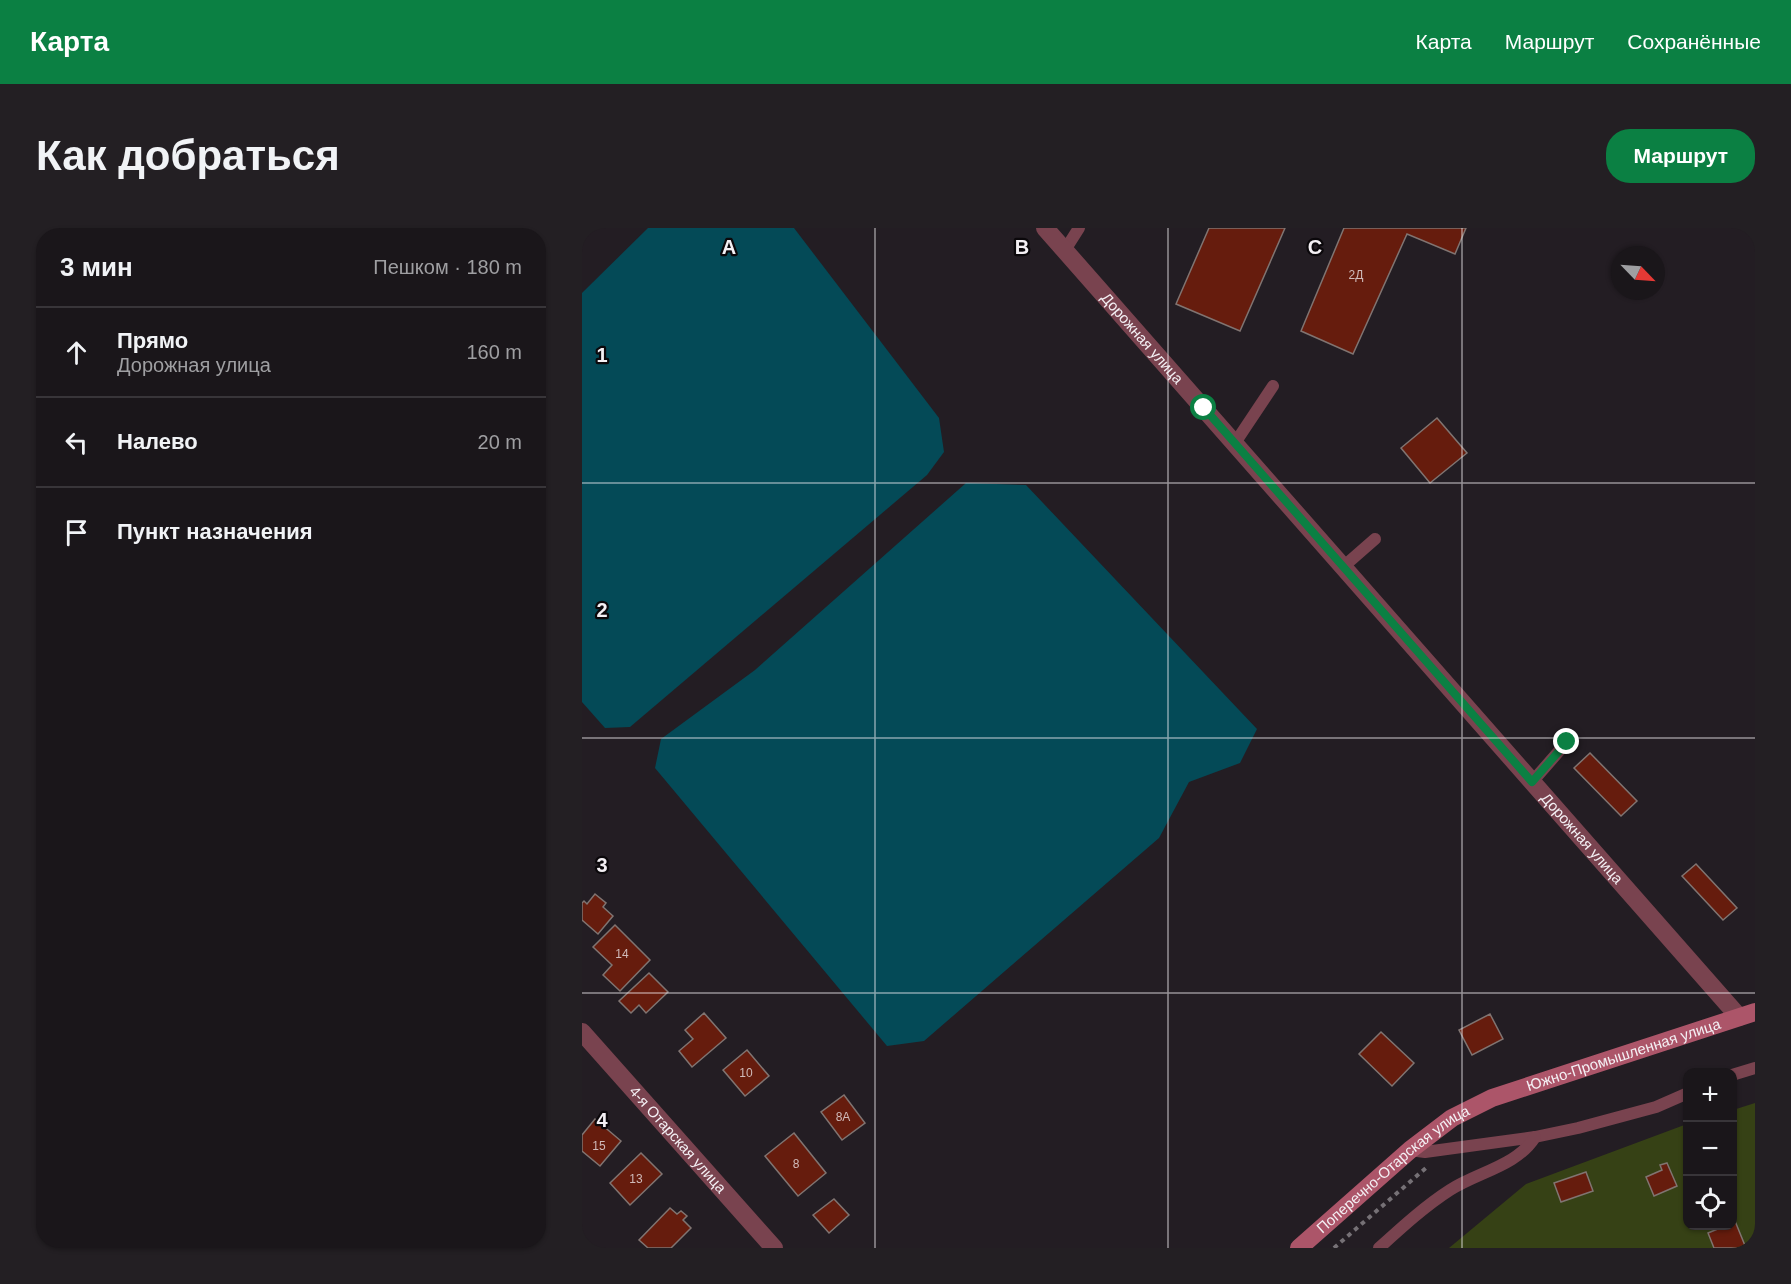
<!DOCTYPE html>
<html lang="ru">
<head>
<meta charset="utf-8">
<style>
	body { margin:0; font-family:Arial,sans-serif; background:#231f23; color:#f1f3f6 }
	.controls { position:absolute; right:18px; bottom:18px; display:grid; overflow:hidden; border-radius:12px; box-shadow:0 2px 4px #0004 }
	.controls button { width:54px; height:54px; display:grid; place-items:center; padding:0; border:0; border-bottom:2px solid #383539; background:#1a161a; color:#f1f3f6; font:30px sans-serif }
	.compass { position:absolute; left:1029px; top:18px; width:54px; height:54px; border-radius:50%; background:#1a161a; box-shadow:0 2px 4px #0004; rotate:115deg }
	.stop { position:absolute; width:18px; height:18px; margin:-14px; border:4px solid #0b8043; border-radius:50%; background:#fff }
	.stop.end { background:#0b8043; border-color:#fff; box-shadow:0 2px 6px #0008 }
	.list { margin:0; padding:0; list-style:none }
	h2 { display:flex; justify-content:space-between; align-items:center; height:78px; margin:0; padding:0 24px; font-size:26px }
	h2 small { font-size:20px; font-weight:400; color:#9f9fa2 }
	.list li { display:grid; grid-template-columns:39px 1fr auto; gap:18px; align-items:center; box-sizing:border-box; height:90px; padding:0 24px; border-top:2px solid #383539 }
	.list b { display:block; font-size:22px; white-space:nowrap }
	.list p { margin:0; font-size:20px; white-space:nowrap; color:#9f9fa2 }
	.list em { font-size:20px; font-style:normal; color:#9f9fa2 }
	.icon { flex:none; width:33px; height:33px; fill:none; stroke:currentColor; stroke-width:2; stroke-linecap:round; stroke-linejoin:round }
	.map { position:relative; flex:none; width:1173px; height:1020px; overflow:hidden; border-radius:24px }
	header { display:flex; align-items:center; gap:36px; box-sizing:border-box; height:84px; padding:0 30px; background:#0b8043; color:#fff }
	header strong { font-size:28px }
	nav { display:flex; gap:33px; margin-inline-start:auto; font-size:21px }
	.intro { display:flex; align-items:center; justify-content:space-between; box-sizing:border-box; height:144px; padding:0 36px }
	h1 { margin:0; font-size:42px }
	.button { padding:15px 27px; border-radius:24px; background:#0b8043; color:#fff; font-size:21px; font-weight:700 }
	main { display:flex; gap:36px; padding:0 36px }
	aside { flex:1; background:#1a161a; border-radius:24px; box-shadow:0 2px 4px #0004 }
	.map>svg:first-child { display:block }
	.green { fill:#364115 }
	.water { fill:#044a57 }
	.building { fill:#661c0d; stroke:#807471; stroke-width:1.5 }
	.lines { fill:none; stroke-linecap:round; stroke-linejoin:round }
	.path { stroke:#767176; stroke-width:4; stroke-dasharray:4.5 4.5; stroke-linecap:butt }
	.lane { stroke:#79434f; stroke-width:12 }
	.street { stroke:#79434f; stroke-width:18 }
	.secondary { stroke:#ac5569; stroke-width:18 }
	.route { stroke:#0b8043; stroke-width:8 }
	.grid { fill:none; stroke:#f4f0f4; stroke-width:1.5; stroke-opacity:0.55 }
	.labels { text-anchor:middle; stroke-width:4.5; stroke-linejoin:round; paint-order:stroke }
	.number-label { font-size:12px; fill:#d0bbba }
	.street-label { font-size:15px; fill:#f4f0f4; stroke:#0b080b }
	.grid-label { font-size:20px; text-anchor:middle; font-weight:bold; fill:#f4f0f4; stroke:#0b080b; stroke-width:4.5; stroke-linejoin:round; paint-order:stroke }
</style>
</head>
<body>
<header>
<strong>Карта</strong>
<nav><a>Карта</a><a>Маршрут</a><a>Сохранённые</a></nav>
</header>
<div class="intro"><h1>Как добраться</h1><a class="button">Маршрут</a></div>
<main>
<aside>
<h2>3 мин<small>Пешком · 180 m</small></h2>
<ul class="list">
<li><svg class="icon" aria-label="ahead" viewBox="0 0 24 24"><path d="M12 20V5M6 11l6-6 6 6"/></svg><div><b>Прямо</b><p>Дорожная улица</p></div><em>160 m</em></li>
<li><svg class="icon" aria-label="left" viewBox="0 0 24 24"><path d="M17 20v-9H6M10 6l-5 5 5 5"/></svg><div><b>Налево</b></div><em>20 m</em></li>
<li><svg class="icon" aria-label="arrive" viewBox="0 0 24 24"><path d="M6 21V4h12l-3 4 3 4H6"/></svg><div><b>Пункт назначения</b></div></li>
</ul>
</aside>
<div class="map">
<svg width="1173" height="1020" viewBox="0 0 1173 1020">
	<rect width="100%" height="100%" fill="#231d23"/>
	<!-- green -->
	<path class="green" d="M 1173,875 L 1173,1020 L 867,1020 L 944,956 L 1105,896 L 1106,998 L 1150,998 L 1151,882 Z"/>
	<!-- water -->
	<g class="water">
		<path d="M 66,0 L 212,0 L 357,190 L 362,224 L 345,247 L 48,499 L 23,500 L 0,474 L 0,65 Z"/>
		<path d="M 384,255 L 444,257 L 675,501 L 658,535 L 607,554 L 577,610 L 342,813 L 305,818 L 73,540 L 79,511 L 173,442 Z"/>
	</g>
	<!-- building -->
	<g class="building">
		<path d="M 627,0 L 703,0 L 658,103 L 594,76 Z"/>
		<path d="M 762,0 L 884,0 L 873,26 L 825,6 L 771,126 L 719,103 Z"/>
		<path d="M 855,190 L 885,225 L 848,255 L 819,220 Z"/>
		<path d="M 1008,525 L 1055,573 L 1039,588 L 992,540 Z"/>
		<path d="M 1114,636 L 1155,680 L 1141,692 L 1100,648 Z"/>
		<path d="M 13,666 L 24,675 L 21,679 L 31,688 L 16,706 L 0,692 L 0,675 L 2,673 L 5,676 Z"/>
		<path d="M 33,697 L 68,732 L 38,763 L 21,747 L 30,737 L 11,719 Z"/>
		<path d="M 67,745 L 86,764 L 64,785 L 57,777 L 49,785 L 37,773 Z"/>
		<path d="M 122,785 L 144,810 L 110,839 L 97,823 L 111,811 L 103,802 Z"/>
		<path d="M 908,786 L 921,811 L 890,827 L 877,802 Z"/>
		<path d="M 799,804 L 832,835 L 810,858 L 777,826 Z"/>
		<path d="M 165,822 L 187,848 L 163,868 L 141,842 Z"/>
		<path d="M 262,867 L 283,895 L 260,912 L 239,884 Z"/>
		<path d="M 13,891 L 39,913 L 18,938 L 0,923 L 0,907 Z"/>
		<path d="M 212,905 L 244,945 L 216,968 L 183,928 Z"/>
		<path d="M 59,925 L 80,946 L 48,977 L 28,955 Z"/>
		<path d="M 1085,935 L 1095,958 L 1072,968 L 1064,949 L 1080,942 L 1078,937 Z"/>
		<path d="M 1004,944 L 1011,963 L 979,974 L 972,955 Z"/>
		<path d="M 252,971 L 267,987 L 247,1005 L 231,987 Z"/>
		<path d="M 88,980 L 95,986 L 99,983 L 105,988 L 101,992 L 109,1000 L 89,1020 L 66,1020 L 57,1012 Z"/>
		<path d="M 1153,993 L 1164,1020 L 1132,1020 L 1126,1005 L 1143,998 L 1150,998 Z"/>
	</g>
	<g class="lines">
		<!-- path -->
		<path class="path" d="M 752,1020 L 845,939"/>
		<!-- lane -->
		<g class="lane">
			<path d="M 483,22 L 497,0"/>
			<path d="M 653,215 L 691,158"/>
			<path d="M 761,339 L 793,311"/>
			<path d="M 950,554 L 985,514"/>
			<path d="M 1150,847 L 1173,840"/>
			<path d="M 828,922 L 843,924 L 953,909 L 996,900 L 1074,879 L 1106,865"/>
			<path d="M 797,1020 C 819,1000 843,978 868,962 C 896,944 935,938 953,909"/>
		</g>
		<!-- street -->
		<g class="street">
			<path id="s1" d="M 463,0 L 1157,789"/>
			<path id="s2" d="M 0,804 L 192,1020"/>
		</g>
		<!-- secondary -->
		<path class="secondary" id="s3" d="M 717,1020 L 828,922 L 870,890 L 910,870 L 1173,784"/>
	</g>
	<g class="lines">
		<!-- route -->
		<path class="route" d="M 622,180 L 950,554 L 985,514"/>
	</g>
	<!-- grid -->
	<path class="grid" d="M 293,0 L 293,1020M 586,0 L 586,1020M 880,0 L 880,1020M 0,255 L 1173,255M 0,510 L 1173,510M 0,765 L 1173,765"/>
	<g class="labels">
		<!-- number labels -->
		<g class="number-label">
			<text x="774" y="51">2Д</text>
			<text x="40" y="730">14</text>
			<text x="164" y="849">10</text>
			<text x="261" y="893">8А</text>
			<text x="17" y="922">15</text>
			<text x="214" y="940">8</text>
			<text x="54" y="955">13</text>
		</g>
		<!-- street labels -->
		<g class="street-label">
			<text dy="5" stroke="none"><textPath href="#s1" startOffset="147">Дорожная улица</textPath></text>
			<text dy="5" stroke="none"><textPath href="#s1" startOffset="813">Дорожная улица</textPath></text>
			<text dy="5" stroke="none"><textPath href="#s3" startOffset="384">Южно-Промышленная улица</textPath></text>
			<text dy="5" stroke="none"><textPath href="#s2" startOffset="144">4-я Отарская улица</textPath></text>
			<text dy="5" stroke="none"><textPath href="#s3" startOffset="123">Поперечно-Отарская улица</textPath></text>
		</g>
	</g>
	<g class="grid-label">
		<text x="147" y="26">A</text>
		<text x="440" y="26">B</text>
		<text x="733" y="26">C</text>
		<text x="20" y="134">1</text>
		<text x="20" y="389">2</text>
		<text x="20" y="644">3</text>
		<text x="20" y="899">4</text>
	</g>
</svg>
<div class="controls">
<button>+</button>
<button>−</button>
<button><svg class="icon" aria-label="locate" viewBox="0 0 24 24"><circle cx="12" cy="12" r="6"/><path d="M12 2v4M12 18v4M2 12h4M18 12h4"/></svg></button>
</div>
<svg class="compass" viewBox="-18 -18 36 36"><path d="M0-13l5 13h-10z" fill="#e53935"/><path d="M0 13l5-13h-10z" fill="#9f9fa2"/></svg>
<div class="stop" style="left:622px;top:180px"></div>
<div class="stop end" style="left:985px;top:514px"></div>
</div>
</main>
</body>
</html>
